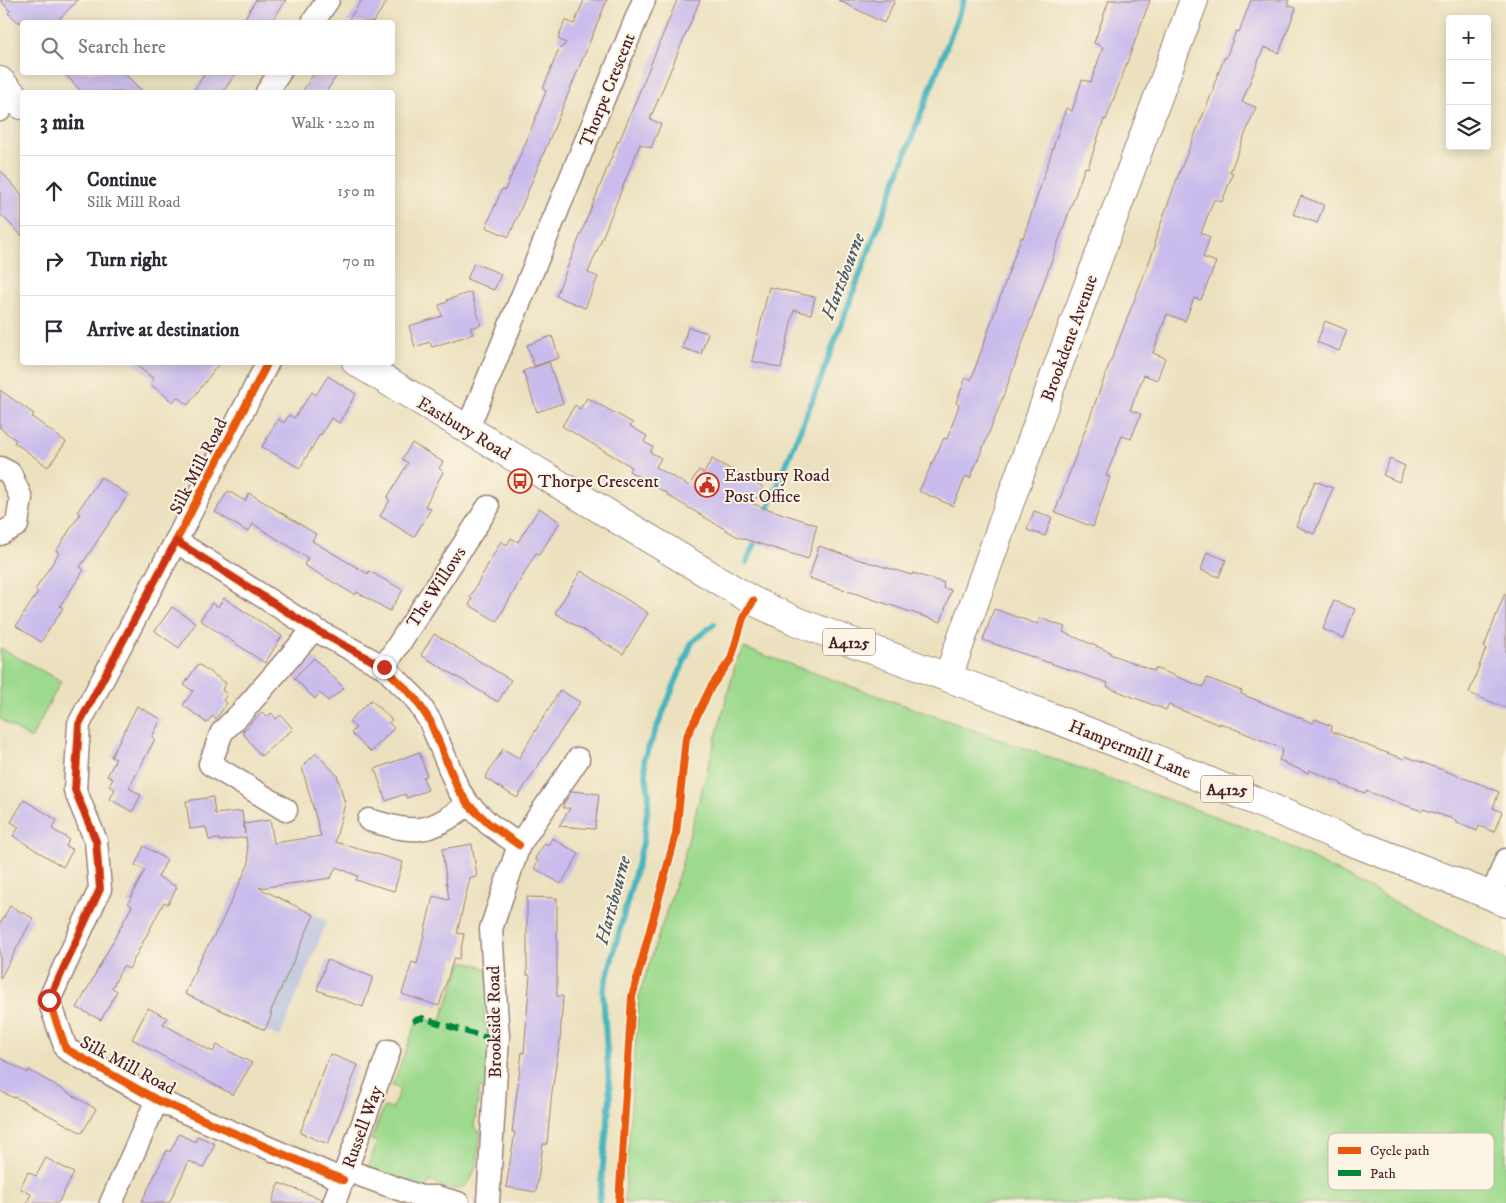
<!DOCTYPE html>
<html lang="en">
<head>
<meta charset="utf-8">
<style>
	body { margin:0; font-family:"IM FELL DW Pica",serif; background:#f2f2f3; color:#2b2b33 }
	.controls { position:absolute; right:15px; top:15px; display:grid; overflow:hidden; border-radius:5px; box-shadow:0 2px 12px #0003 }
	.controls button { width:45px; height:45px; display:grid; place-items:center; padding:0; border:0; border-bottom:1px solid #e1e1e2; background:#fff; color:#2b2b33; font:25px sans-serif }
	.stop { position:absolute; width:15px; height:15px; margin:-11px; border:4px solid #c8321e; border-radius:50%; background:#fff }
	.stop.end { background:#c8321e; border-color:#fff; box-shadow:0 1px 5px #0008 }
	.list { margin:0; padding:0; list-style:none }
	h2 { display:flex; justify-content:space-between; align-items:center; height:65px; margin:0; padding:0 20px; font-size:21px }
	h2 small { font-size:16px; font-weight:400; color:#7c7c81 }
	.list li { display:grid; grid-template-columns:32px 1fr auto; gap:15px; align-items:center; box-sizing:border-box; height:70px; padding:0 20px; border-top:1px solid #e1e1e2 }
	.list b { display:block; font-size:19px; white-space:nowrap }
	.list p { margin:0; font-size:16px; white-space:nowrap; color:#7c7c81 }
	.list em { font-size:16px; font-style:normal; color:#7c7c81 }
	.icon { flex:none; width:28px; height:28px; fill:none; stroke:currentColor; stroke-width:2; stroke-linecap:round; stroke-linejoin:round }
	.map { position:relative; flex:none; width:1506px; height:1203px; overflow:hidden }
	.search { position:absolute; background:#fff; box-shadow:0 2px 12px #0003; left:20px; top:20px; width:375px; height:55px; display:flex; align-items:center; gap:12px; box-sizing:border-box; padding:0 18px; border-radius:5px; color:#7c7c81; font-size:19px }
	.panel { position:absolute; background:#fff; box-shadow:0 2px 12px #0003; left:20px; top:90px; width:375px; height:275px; border-radius:5px }
	.map>svg:first-child { display:block }
	.industrial { fill:#bbc3de }
	.green { fill:#9eda8e; stroke:#747c5c }
	.lines { fill:none; stroke-linecap:round; stroke-linejoin:round }
	.stream { stroke:#46b5bf; stroke-width:6 }
	.building { fill:#c9bbec }
	.street-casing { stroke:#9b8075; stroke-width:25 }
	.secondary-casing { stroke:#9b8075; stroke-width:30 }
	.primary-casing { stroke:#9b8075; stroke-width:30 }
	.street { stroke:#fff; stroke-width:22 }
	.secondary { stroke:#fff; stroke-width:28 }
	.primary { stroke:#fff; stroke-width:28 }
	.quiet { stroke:#00873e; stroke-width:6; stroke-dasharray:12 6; stroke-linecap:butt }
	.cycleway-casing { stroke:#fcf5e5; stroke-width:11 }
	.cycleway { stroke:#e8590c; stroke-width:8 }
	.route { stroke:#c8321e; stroke-width:6 }
	.labels { text-anchor:middle; stroke-width:4; stroke-linejoin:round; paint-order:stroke }
	.shield { fill:#fcf5e5; stroke:#7f5f63; stroke-width:1 }
	.shield-label { font-size:16px; font-weight:bold; fill:#4a1f2b }
	.street-label { font-size:18px; fill:#4a1f2b; stroke:#fcf5e5 }
	.poi-label { font-size:18px; fill:#4a1f2b; stroke:#fcf5e5; text-anchor:start }
	.water-label { font-size:19px; font-style:italic; fill:#485b66; stroke:#fcf5e5 }
	.key { fill:#fcf5e5; stroke:#c7b5ad; stroke-width:1 }
	.key-label { font-size:14px; fill:#4a1f2b }
</style>
</head>
<body>
<div class="map">
<svg width="1506" height="1203" viewBox="0 0 1506 1203">
	<rect width="100%" height="100%" fill="#fcf5e5"/>
	<filter id="ink" filterUnits="userSpaceOnUse"><feTurbulence type="fractalNoise" baseFrequency=".02" numOctaves="2"/><feDisplacementMap in="SourceGraphic" scale="10" xChannelSelector="R" yChannelSelector="G"/><feConvolveMatrix kernelMatrix="1 2 1 2 8 2 1 2 1" color-interpolation-filters="sRGB"/></filter>
	<filter id="wash" filterUnits="userSpaceOnUse"><feTurbulence type="fractalNoise" baseFrequency=".0096" numOctaves="4" result="noise"/><feDisplacementMap in="SourceGraphic" scale="20" xChannelSelector="R" yChannelSelector="G"/><feGaussianBlur stdDeviation="1.12" result="paint"/><feColorMatrix in="noise" values="0 0 0 0 0 0 0 0 0 0 0 0 0 0 0 0 0 1.4 0 .05"/><feComposite in="paint" operator="in"/></filter>
	<g filter="url(#wash)">
		<rect width="100%" height="100%" fill="#ece1bf"/>
		<!-- industrial -->
		<path class="industrial" d="M 241,879 L 327,921 L 280,1037 L 185,994 Z"/>
		<!-- green -->
		<g class="green">
			<path d="M 0,648 L 61,681 L 31,739 L 0,719 Z"/>
			<path d="M 744,648 L 1267,835 L 1506,960 L 1506,1203 L 624,1203 L 639,995 L 681,867 L 737,659 Z"/>
			<path d="M 463,961 L 481,966 L 487,970 L 491,1002 L 484,1006 L 484,1024 L 492,1027 L 487,1088 L 479,1089 L 474,1127 L 481,1133 C 478,1150 478,1188 456,1189 C 447,1189 438,1184 430,1181 L 425,1191 L 368,1167 L 377,1142 L 371,1140 L 384,1107 L 392,1109 L 400,1089 L 392,1086 L 419,1016 L 439,1024 Z"/>
		</g>
		<g class="lines">
			<!-- stream -->
			<g class="stream">
				<path d="M 765,517 L 819,383 L 964,0"/>
				<path d="M 747,562 L 758,535"/>
				<path d="M 599,1203 L 610,1098 L 603,992 L 643,843 L 649,797 L 644,759 L 692,642 L 714,624"/>
			</g>
		</g>
		<g id="blocks">
			<!-- building -->
			<g class="building">
				<path d="M 0,0 L 78,0 L 56,22 L 18,22 L 8,13 L 10,11 Z"/>
				<path d="M 256,0 L 286,0 L 271,22 L 242,22 Z"/>
				<path d="M 362,0 L 388,0 L 373,22 L 347,22 Z"/>
				<path d="M 584,0 L 607,0 L 509,237 L 486,227 L 502,189 L 505,190 L 526,142 L 546,91 L 543,89 L 558,51 L 566,43 L 558,39 L 565,20 L 574,24 Z"/>
				<path d="M 677,0 L 700,0 L 650,119 L 661,124 L 651,148 L 640,144 L 588,273 L 598,277 L 585,308 L 556,296 L 618,141 L 619,142 Z"/>
				<path d="M 838,0 L 895,0 L 884,23 Z"/>
				<path d="M 1109,0 L 1150,0 L 1106,120 L 1104,119 L 1088,168 L 1085,167 L 1006,389 L 983,448 L 970,478 L 966,476 L 953,506 L 919,491 L 944,438 L 947,439 L 959,405 L 956,403 L 966,377 L 971,380 L 1021,237 L 1023,238 L 1035,203 L 1066,108 L 1072,111 L 1082,80 L 1091,82 L 1103,47 L 1094,43 Z"/>
				<path d="M 1251,0 L 1289,0 L 1287,5 L 1296,8 L 1279,53 L 1264,47 L 1242,102 L 1256,107 L 1230,172 L 1233,173 L 1222,202 L 1214,199 L 1201,233 L 1210,237 L 1203,257 L 1216,262 L 1201,300 L 1194,298 L 1185,321 L 1167,314 L 1153,353 L 1165,358 L 1157,380 L 1144,375 L 1130,410 L 1141,414 L 1131,439 L 1122,436 L 1106,476 L 1110,477 L 1093,527 L 1055,512 L 1108,368 L 1156,244 L 1154,243 L 1178,176 L 1214,88 L 1213,87 L 1224,58 L 1226,58 L 1236,31 L 1239,32 Z"/>
				<path d="M 63,72 L 123,72 L 143,92 L 82,92 Z"/>
				<path d="M 206,72 L 237,72 L 223,92 L 193,92 Z"/>
				<path d="M 315,72 L 339,72 L 326,92 L 302,92 Z"/>
				<path d="M 0,170 L 22,195 L 22,236 L 0,214 Z"/>
				<path d="M 1301,196 L 1324,205 L 1317,223 L 1293,214 Z"/>
				<path d="M 474,263 L 501,274 L 494,290 L 467,279 Z"/>
				<path d="M 769,287 L 815,297 L 811,314 L 794,310 L 781,368 L 752,361 Z"/>
				<path d="M 471,292 L 481,325 L 470,328 L 473,334 L 432,347 L 430,342 L 415,347 L 409,326 L 442,316 L 439,305 L 448,302 L 447,300 Z"/>
				<path d="M 1325,321 L 1347,330 L 1339,351 L 1317,342 Z"/>
				<path d="M 688,327 L 708,333 L 701,354 L 682,348 Z"/>
				<path d="M 552,336 L 559,358 L 534,366 L 527,345 Z"/>
				<path d="M 132,362 L 220,362 L 188,405 L 177,397 L 173,402 L 150,384 L 154,379 Z"/>
				<path d="M 549,362 L 563,403 L 537,412 L 523,371 Z"/>
				<path d="M 328,376 L 356,394 L 339,423 L 331,418 L 321,435 L 320,434 L 300,468 L 262,447 L 278,419 L 284,423 L 289,415 L 294,418 L 312,392 L 316,395 Z"/>
				<path d="M 0,390 L 34,414 L 32,417 L 66,442 L 48,467 L 14,442 L 16,440 L 0,428 Z"/>
				<path d="M 587,398 L 633,423 L 630,426 L 647,436 L 644,442 L 653,447 L 650,452 L 661,458 L 656,467 L 689,486 L 699,470 L 704,473 L 712,459 L 763,487 L 753,504 L 817,525 L 808,559 L 738,537 L 667,495 L 668,494 L 629,471 L 632,467 L 562,426 L 575,405 L 580,409 Z"/>
				<path d="M 412,443 L 443,462 L 439,468 L 443,472 L 425,506 L 431,509 L 414,537 L 380,516 L 390,500 L 387,498 L 408,463 L 402,459 Z"/>
				<path d="M 1390,459 L 1405,466 L 1399,482 L 1383,475 Z"/>
				<path d="M 101,477 L 128,495 L 80,567 L 84,570 L 60,606 L 63,608 L 41,642 L 16,626 L 38,592 L 35,590 L 59,553 L 56,551 L 80,514 L 77,512 Z"/>
				<path d="M 1315,481 L 1333,488 L 1314,534 L 1296,526 Z"/>
				<path d="M 228,491 L 245,501 L 249,493 L 316,534 L 312,541 L 368,574 L 369,571 L 403,590 L 390,611 L 357,592 L 355,595 L 304,565 L 308,558 L 253,524 L 248,532 L 215,512 Z"/>
				<path d="M 539,508 L 560,522 L 539,555 L 536,553 L 497,621 L 469,605 L 472,599 L 470,597 L 501,541 L 507,545 L 511,538 L 518,542 Z"/>
				<path d="M 1034,511 L 1052,517 L 1045,536 L 1027,530 Z"/>
				<path d="M 819,546 L 857,559 L 912,575 L 913,573 L 944,583 L 943,588 L 951,590 L 941,622 L 809,578 Z"/>
				<path d="M 1207,552 L 1226,560 L 1219,577 L 1201,570 Z"/>
				<path d="M 581,571 L 648,613 L 623,654 L 555,613 Z"/>
				<path d="M 1505,593 L 1506,594 L 1506,708 L 1469,693 L 1486,648 L 1484,647 Z"/>
				<path d="M 224,598 L 282,636 L 265,663 L 200,620 L 212,603 L 218,607 Z"/>
				<path d="M 1334,601 L 1355,609 L 1344,638 L 1323,629 Z"/>
				<path d="M 172,607 L 196,623 L 179,648 L 155,631 Z"/>
				<path d="M 994,609 L 1037,624 L 1040,618 L 1065,627 L 1063,632 L 1110,652 L 1110,654 L 1154,671 L 1155,668 L 1203,687 L 1207,678 L 1242,691 L 1241,694 L 1313,723 L 1315,719 L 1332,726 L 1331,731 L 1376,749 L 1404,759 L 1405,756 L 1483,785 L 1499,792 L 1493,808 L 1502,812 L 1494,832 L 1479,826 L 1477,831 L 1455,822 L 1456,820 L 1423,809 L 1422,811 L 1366,791 L 1365,793 L 1341,785 L 1341,783 L 1309,770 L 1308,773 L 1284,763 L 1285,762 L 1279,760 L 1283,749 L 1220,723 L 1220,725 L 1168,705 L 1166,710 L 1110,688 L 1107,686 L 1108,683 L 983,640 Z"/>
				<path d="M 434,634 L 511,680 L 498,702 L 421,655 Z"/>
				<path d="M 314,658 L 344,688 L 328,701 L 320,693 L 315,699 L 294,678 Z"/>
				<path d="M 198,664 L 226,683 L 222,690 L 227,694 L 223,700 L 227,703 L 216,719 L 212,716 L 207,723 L 183,705 L 193,691 L 184,685 Z"/>
				<path d="M 560,690 L 580,702 L 517,798 L 485,778 L 503,749 L 519,758 Z"/>
				<path d="M 371,700 L 392,720 L 389,723 L 394,728 L 371,752 L 351,733 L 356,728 L 349,721 Z"/>
				<path d="M 137,706 L 161,719 L 152,737 L 155,739 L 129,788 L 141,795 L 132,812 L 110,799 L 115,789 L 109,786 L 113,779 L 107,776 L 116,759 L 111,757 Z"/>
				<path d="M 262,712 L 267,717 L 272,713 L 276,719 L 281,715 L 293,729 L 261,756 L 242,732 Z"/>
				<path d="M 419,752 L 427,776 L 423,777 L 428,790 L 407,798 L 405,794 L 386,801 L 375,769 Z"/>
				<path d="M 316,753 L 337,775 L 345,804 L 335,842 L 403,862 L 394,891 L 356,880 L 358,876 L 336,867 L 331,878 L 259,888 L 314,915 L 270,1013 L 272,1014 L 265,1030 L 185,994 L 199,961 L 220,925 L 249,863 L 246,837 L 219,841 L 219,839 L 209,840 L 206,827 L 190,829 L 186,801 L 213,797 L 215,814 L 242,811 L 245,834 L 244,824 L 270,820 L 274,843 L 321,836 L 302,767 Z"/>
				<path d="M 572,791 L 599,794 L 595,829 L 559,826 L 570,808 L 563,808 L 564,803 Z"/>
				<path d="M 24,800 L 57,820 L 52,829 L 69,839 L 66,846 L 73,850 L 63,867 L 13,836 L 19,827 L 11,822 Z"/>
				<path d="M 552,838 L 579,854 L 561,884 L 534,868 L 538,862 L 535,858 L 545,843 L 548,845 Z"/>
				<path d="M 472,844 L 477,877 L 470,878 L 457,933 L 464,934 L 459,959 L 454,958 L 439,1006 L 402,994 L 412,962 L 417,964 L 433,896 L 449,900 L 442,849 Z"/>
				<path d="M 144,846 L 167,860 L 158,877 L 177,887 L 168,904 L 164,902 L 129,969 L 123,966 L 112,988 L 117,991 L 101,1020 L 77,1008 L 132,906 L 128,903 L 145,870 L 135,865 Z"/>
				<path d="M 527,897 L 557,898 L 557,996 L 563,996 L 560,1040 L 552,1091 L 547,1144 L 543,1144 L 536,1192 L 506,1187 L 515,1132 L 512,1132 L 522,1052 L 524,1053 L 530,975 L 527,975 Z"/>
				<path d="M 10,906 L 33,918 L 0,979 L 0,924 Z"/>
				<path d="M 327,960 L 373,977 L 363,1007 L 317,990 Z"/>
				<path d="M 148,1008 L 167,1018 L 163,1024 L 213,1052 L 217,1045 L 252,1063 L 233,1095 L 132,1039 Z"/>
				<path d="M 330,1054 L 358,1065 L 328,1144 L 300,1133 Z"/>
				<path d="M 0,1058 L 28,1073 L 29,1070 L 96,1109 L 82,1133 L 15,1097 L 14,1098 L 0,1091 Z"/>
				<path d="M 179,1134 L 195,1142 L 198,1136 L 215,1144 L 203,1168 L 189,1161 L 169,1203 L 141,1203 L 167,1150 L 170,1152 Z"/>
				<path d="M 46,1158 L 74,1173 L 58,1203 L 27,1203 L 31,1194 L 20,1188 L 28,1172 L 36,1176 Z"/>
				<path d="M 279,1183 L 322,1199 L 321,1203 L 272,1203 Z"/>
			</g>
		</g>
	</g>
	<g filter="url(#ink)">
		<use href="#blocks" fill-opacity="0" stroke="#9b8075" stroke-width="1"/>
		<g class="lines">
			<!-- street casing -->
			<g class="street-casing">
				<g id="street">
					<path d="M 313,22 L 328,0"/>
					<path d="M 267,92 L 280,72"/>
					<path d="M 0,110 L 12,94"/>
					<path d="M 268,362 L 176,541 L 79,724 L 75,790 L 96,841 L 100,889 L 49,1000 L 66,1049 L 157,1100 L 343,1180"/>
					<path d="M 467,430 L 644,0"/>
					<path d="M 0,468 L 10,473 L 21,498 L 17,525 L 0,534"/>
					<path d="M 176,541 L 314,629 L 384,667 L 415,698 L 430,721 L 458,789 L 468,804 L 489,824 L 519,845"/>
					<path d="M 384,667 L 488,507"/>
					<path d="M 286,810 L 210,764 L 222,732 L 242,712 L 314,629"/>
					<path d="M 369,820 C 416,834 428,835 468,804"/>
					<path d="M 1492,896 L 1506,860"/>
					<path d="M 346,1170 L 421,1197 L 437,1197 L 458,1203"/>
					<path d="M 111,1203 L 157,1100"/>
					<path d="M 334,1203 L 389,1051"/>
					<path d="M 488,1203 L 498,1037 L 491,929 L 519,845 L 578,759"/>
				</g>
			</g>
			<!-- secondary casing -->
			<g class="secondary-casing">
				<path id="secondary" d="M 948,677 L 1057,369 L 1194,0"/>
			</g>
			<!-- primary casing -->
			<g class="primary-casing">
				<g id="primary">
					<path d="M 0,81 L 22,105"/>
					<path d="M 356,362 L 753,601 L 798,622 L 1003,698 L 1147,755 L 1342,838 L 1492,896 L 1506,903"/>
				</g>
			</g>
			<!-- street -->
			<use href="#street" class="street"/>
			<!-- secondary -->
			<use href="#secondary" class="secondary"/>
			<!-- primary -->
			<use href="#primary" class="primary"/>
			<!-- quiet -->
			<path class="quiet" d="M 413,1021 L 422,1018 L 484,1037 L 498,1037"/>
			<!-- cycleway casing -->
			<g class="cycleway-casing">
				<g id="cycleway">
					<path d="M 268,362 L 176,541 L 79,724 L 75,790 L 96,841 L 100,889 L 49,1000 L 66,1049 L 157,1100 L 343,1180"/>
					<path d="M 176,541 L 314,629 L 384,667 L 415,698 L 430,721 L 458,789 L 468,804 L 489,824 L 519,845"/>
					<path d="M 619,1203 L 632,997 L 676,834 L 686,738 L 711,687 L 731,659 L 743,618 L 753,601"/>
				</g>
			</g>
			<!-- cycleway -->
			<use href="#cycleway" class="cycleway"/>
		</g>
	</g>
	<g class="lines" filter="url(#ink)">
		<!-- route -->
		<path class="route" d="M 49,1000 L 100,889 L 96,841 L 75,790 L 79,724 L 176,541 L 314,629 L 384,667"/>
	</g>
	<!-- icons -->
	<defs>
		<g id="bus-ring" transform="scale(1.25)"><circle r="9.5" fill="#fcf5e5" stroke="#c8321e" stroke-width="1.5"/><path d="M-5-6H5V4H4V6H2V4H-2V6H-4V4H-5ZM-3.5-4V0h7V-4ZM-3.5 1.2v1.5H-2V1.2ZM2 1.2v1.5H3.5V1.2Z" fill="#c8321e"/></g>
		<g id="civic-ring" transform="scale(1.25)"><circle r="9.5" fill="#fcf5e5" stroke="#c8321e" stroke-width="1.5"/><path d="M-.6-6.5H3V-4.5H.6V-3L4-1V1h2V6H-6V1h2V-1L-.6-3ZM-1.2 2.5V6h2.4V2.5Z" fill="#c8321e"/></g>
	</defs>
	<g fill-rule="evenodd">
		<use href="#bus-ring" x="520" y="481"/>
		<use href="#civic-ring" x="707" y="485"/>
	</g>
	<g class="labels">
		<!-- shield labels -->
		<g class="shield">
			<rect x="823" y="628.5" width="52" height="27" rx="4"/>
			<rect x="1201" y="775.5" width="52" height="27" rx="4"/>
		</g>
		<g class="shield-label">
			<text x="849" y="648">A4125</text>
			<text x="1227" y="795">A4125</text>
		</g>
		<!-- street labels -->
		<g class="street-label">
			<text transform="translate(607 90) rotate(-68)" y="6">Thorpe Crescent</text>
			<text transform="translate(1069 338) rotate(-70)" y="6">Brookdene Avenue</text>
			<text transform="translate(464 428) rotate(31)" y="6">Eastbury Road</text>
			<text transform="translate(198 466) rotate(-63)" y="6">Silk Mill Road</text>
			<text transform="translate(436 587) rotate(-57)" y="6">The Willows</text>
			<text transform="translate(1130 749) rotate(22)" y="6">Hampermill Lane</text>
			<text transform="translate(494 1022) rotate(-91)" y="6">Brookside Road</text>
			<text transform="translate(128 1065) rotate(28)" y="6">Silk Mill Road</text>
			<text transform="translate(362 1127) rotate(-70)" y="6">Russell Way</text>
		</g>
		<!-- poi labels -->
		<g class="poi-label">
			<text x="724" y="481">Eastbury Road<tspan x="724" dy="21">Post Office</tspan></text>
			<text x="538" y="487">Thorpe Crescent</text>
		</g>
		<!-- water labels -->
		<g class="water-label">
			<text transform="translate(842 276) rotate(-69)" y="7">Hartsbourne</text>
			<text transform="translate(612 900) rotate(-75)" y="7">Hartsbourne</text>
		</g>
	</g>
	<!-- legend -->
	<rect x="1328" y="1133" width="166" height="57" rx="8" class="key"/>
	<rect x="1338" y="1147" width="23" height="7" fill="#e8590c"/>
	<rect x="1338" y="1170" width="23" height="6" fill="#00873e"/>
	<g class="key-label">
		<text x="1370" y="1155">Cycle path</text>
		<text x="1370" y="1178">Path</text>
	</g>
</svg>
<div class="controls">
<button>+</button>
<button>−</button>
<button><svg class="icon" aria-label="layers" viewBox="0 0 24 24"><path d="M12 4l9 5-9 5-9-5zM3 14l9 5 9-5"/></svg></button>
</div>
<div class="stop" style="left:49px;top:1000px"></div>
<div class="stop end" style="left:384px;top:667px"></div>
<div class="search"><svg class="icon" aria-label="search" viewBox="0 0 24 24"><circle cx="10" cy="10" r="6"/><path d="M15 15l6 6"/></svg>Search here</div>
<section class="panel">
<h2>3 min<small>Walk · 220 m</small></h2>
<ul class="list">
<li><svg class="icon" aria-label="ahead" viewBox="0 0 24 24"><path d="M12 20V5M6 11l6-6 6 6"/></svg><div><b>Continue</b><p>Silk Mill Road</p></div><em>150 m</em></li>
<li><svg class="icon" aria-label="right" viewBox="0 0 24 24"><path d="M7 20v-9h11M14 6l5 5-5 5"/></svg><div><b>Turn right</b></div><em>70 m</em></li>
<li><svg class="icon" aria-label="arrive" viewBox="0 0 24 24"><path d="M6 21V4h12l-3 4 3 4H6"/></svg><div><b>Arrive at destination</b></div></li>
</ul>
</section>
</div>
</body>
</html>
